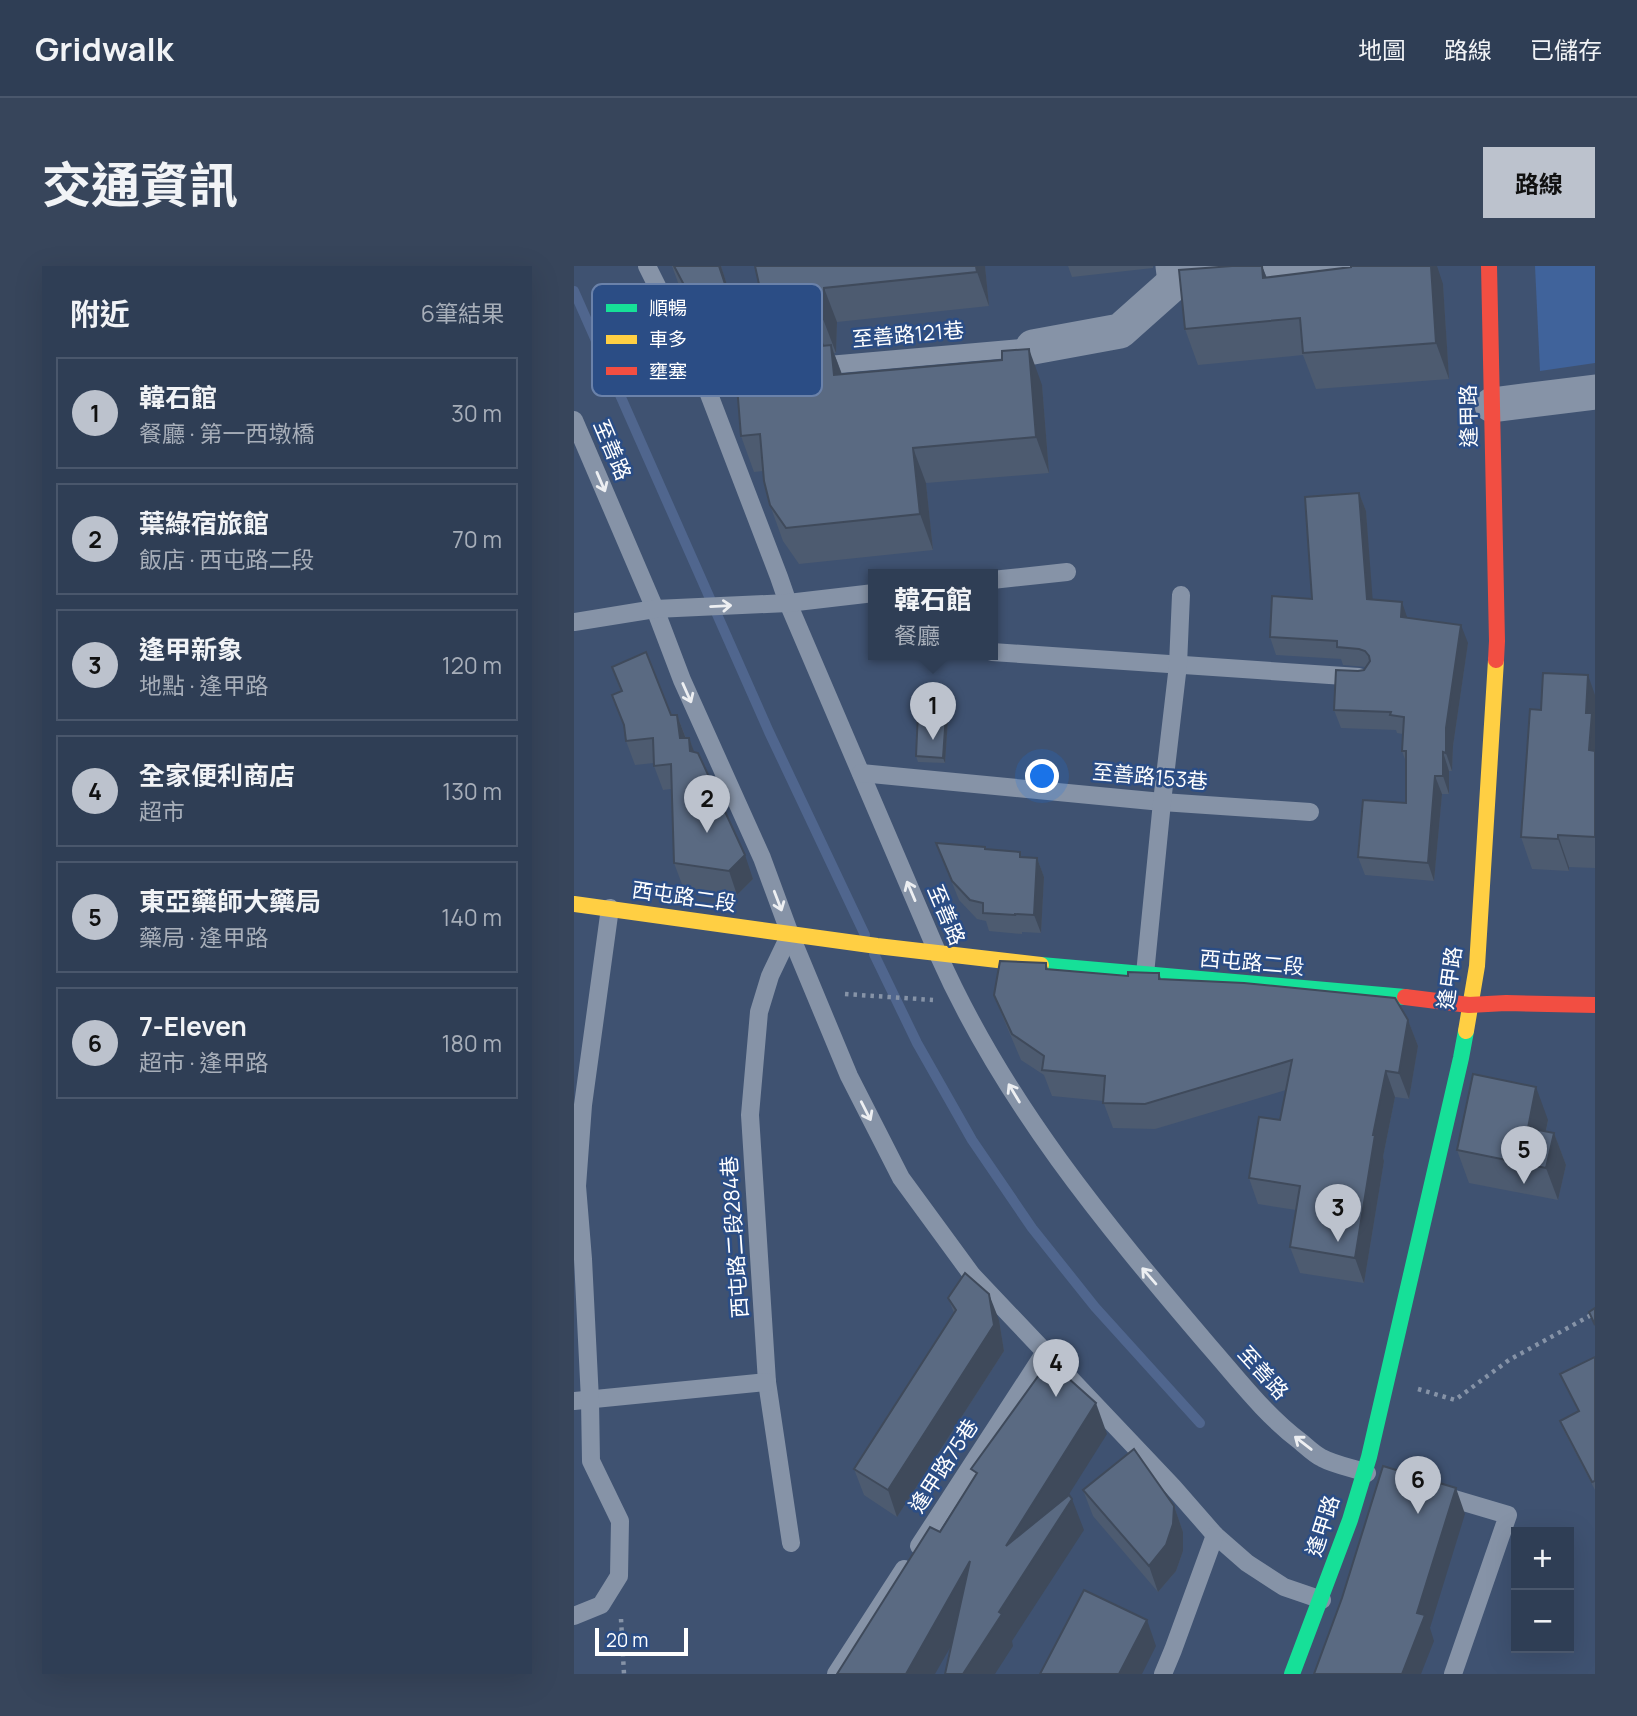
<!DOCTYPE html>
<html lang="zh-TW">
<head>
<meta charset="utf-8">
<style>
	body { margin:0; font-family:Manrope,"Noto Sans TC",sans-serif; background:#37455b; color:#f1f3f6 }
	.controls { position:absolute; right:21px; bottom:21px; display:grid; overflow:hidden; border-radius:0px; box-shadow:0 7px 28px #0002 }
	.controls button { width:63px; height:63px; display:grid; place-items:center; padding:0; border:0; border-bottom:2px solid #4a576c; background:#2f3e55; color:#f1f3f6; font:35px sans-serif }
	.scale { position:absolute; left:21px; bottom:18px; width:93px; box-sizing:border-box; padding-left:7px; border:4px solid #fff; border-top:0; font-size:19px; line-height:24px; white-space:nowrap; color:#fff; -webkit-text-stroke:5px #2b4d85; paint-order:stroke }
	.you { position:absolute; left:469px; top:511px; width:24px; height:24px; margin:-18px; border:5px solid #fff; border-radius:50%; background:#1a73e8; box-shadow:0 0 0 10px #1a73e833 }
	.badge { display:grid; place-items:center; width:46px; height:46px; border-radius:50%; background:#bcc2cd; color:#111; font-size:23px; font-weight:700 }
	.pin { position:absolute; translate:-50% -58px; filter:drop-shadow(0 2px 4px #0008) }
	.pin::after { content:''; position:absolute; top:37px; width:24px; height:21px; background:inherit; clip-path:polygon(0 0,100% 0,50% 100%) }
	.popup { position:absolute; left:294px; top:303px; width:130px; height:91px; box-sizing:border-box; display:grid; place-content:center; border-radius:0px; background:#2f3e55; filter:drop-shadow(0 2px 5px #0005); font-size:23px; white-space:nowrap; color:#a7aeb9 }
	.popup b { font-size:26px; color:#f1f3f6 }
	.popup::after { content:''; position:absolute; left:50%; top:100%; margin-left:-14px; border:14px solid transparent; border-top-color:#2f3e55 }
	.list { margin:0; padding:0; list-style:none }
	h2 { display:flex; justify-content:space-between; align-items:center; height:91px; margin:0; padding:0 28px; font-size:30px }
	h2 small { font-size:23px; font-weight:400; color:#a7aeb9 }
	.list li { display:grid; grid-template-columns:46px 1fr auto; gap:21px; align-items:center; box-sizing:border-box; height:112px; margin:0 14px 14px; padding:0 14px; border:2px solid #4a576c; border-radius:0px }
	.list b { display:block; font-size:26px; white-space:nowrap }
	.list p { margin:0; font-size:23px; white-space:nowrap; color:#a7aeb9 }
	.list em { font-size:23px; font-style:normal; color:#a7aeb9 }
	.map { position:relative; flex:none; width:1021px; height:1408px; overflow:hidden; border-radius:0px }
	header { display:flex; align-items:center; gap:42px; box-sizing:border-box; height:98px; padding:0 35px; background:#2f3e55; border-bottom:2px solid #4a576c }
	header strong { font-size:33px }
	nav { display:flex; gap:38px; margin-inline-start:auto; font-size:24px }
	.intro { display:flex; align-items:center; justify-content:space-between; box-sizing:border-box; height:168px; padding:0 42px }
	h1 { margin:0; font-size:49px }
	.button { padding:18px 32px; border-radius:0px; background:#bcc2cd; color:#111; font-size:24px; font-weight:700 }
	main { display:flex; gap:42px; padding:0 42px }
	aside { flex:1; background:#2f3e55; border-radius:0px; box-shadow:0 7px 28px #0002 }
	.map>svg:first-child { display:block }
	.green { fill:#40639b }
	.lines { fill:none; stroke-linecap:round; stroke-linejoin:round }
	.stream { stroke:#50668e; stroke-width:10 }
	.path { stroke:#8693a7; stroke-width:4.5; stroke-dasharray:3.5 5; stroke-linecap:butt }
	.lane { stroke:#8693a7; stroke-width:18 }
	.street { stroke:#8693a7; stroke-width:35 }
	.fast { stroke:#16e098; stroke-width:16 }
	.slow { stroke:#ffcf43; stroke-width:16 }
	.jam { stroke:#f24e42; stroke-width:16 }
	.wall { fill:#4d5b70 }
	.shaded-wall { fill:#3f4a5b }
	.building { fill:#5a6a82; stroke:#3f4a5b; stroke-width:2 }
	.oneway { stroke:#edeff2 }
	.labels { text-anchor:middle; stroke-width:5; stroke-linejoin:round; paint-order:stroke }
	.street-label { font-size:21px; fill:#fff; stroke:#2b4d85 }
	.key { fill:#2b4d85; stroke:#6b82aa; stroke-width:2 }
	.key-label { font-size:19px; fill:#fff }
</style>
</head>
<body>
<header>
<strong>Gridwalk</strong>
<nav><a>地圖</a><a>路線</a><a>已儲存</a></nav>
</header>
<div class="intro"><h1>交通資訊</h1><a class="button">路線</a></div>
<main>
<aside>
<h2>附近<small>6筆結果</small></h2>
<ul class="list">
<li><span class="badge">1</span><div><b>韓石館</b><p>餐廳 · 第一西墩橋</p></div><em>30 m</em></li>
<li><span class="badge">2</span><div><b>葉綠宿旅館</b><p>飯店 · 西屯路二段</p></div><em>70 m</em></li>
<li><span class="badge">3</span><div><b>逢甲新象</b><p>地點 · 逢甲路</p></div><em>120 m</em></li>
<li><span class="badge">4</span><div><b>全家便利商店</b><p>超市</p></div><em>130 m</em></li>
<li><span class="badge">5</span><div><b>東亞藥師大藥局</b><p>藥局 · 逢甲路</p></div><em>140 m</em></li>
<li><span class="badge">6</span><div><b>7-Eleven</b><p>超市 · 逢甲路</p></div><em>180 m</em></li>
</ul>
</aside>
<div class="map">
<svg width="1021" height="1408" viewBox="0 0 1021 1408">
	<rect width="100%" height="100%" fill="#3f5271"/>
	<!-- green -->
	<path class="green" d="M 961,0 L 1021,0 L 1021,97 L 966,105 Z"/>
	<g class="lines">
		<!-- stream -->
		<g class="stream">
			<path d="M 0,25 L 195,466 L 291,669"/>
			<path d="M 300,688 L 343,777 L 398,874 L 458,962 L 521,1041 L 626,1157"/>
		</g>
		<!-- path -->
		<g class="path">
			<path d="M 271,728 L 359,734"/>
			<path d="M 844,1123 L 881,1134 L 935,1094 L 1021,1047"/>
			<path d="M 47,1353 L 50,1408"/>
		</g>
		<!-- lane -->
		<g class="lane">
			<path d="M 73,0 L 128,110 L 205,311 L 214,337 L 364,688 C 430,837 530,957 635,1080 C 664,1113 691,1149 727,1176 C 733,1181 740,1188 748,1192 C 761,1199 779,1202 793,1207"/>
			<path d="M 243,100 L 459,81"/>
			<path d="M 128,110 L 184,105"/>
			<path d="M 0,154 L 81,343 L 108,414 L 188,592 L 216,668 L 275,810 L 327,912 L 398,1009 L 599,1221 L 641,1269 L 673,1297 L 710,1321 L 748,1334"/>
			<path d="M 418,314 L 493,306"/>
			<path d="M 0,356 L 81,343 L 214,337 L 300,327"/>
			<path d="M 418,386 L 785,411"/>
			<path d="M 287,507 L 588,536 L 736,546"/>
			<path d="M 216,668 L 196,710 L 185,746 L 176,849 L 193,1116 L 217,1277"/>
			<path d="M 571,708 L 588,536 L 604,399 L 607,329"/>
			<path d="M 0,1135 L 193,1116"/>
			<path d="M 863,1228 L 934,1249 L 879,1408"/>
			<path d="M 345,1280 L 471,1086"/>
			<path d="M 0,1350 L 27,1339 L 45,1310 L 46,1255 L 17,1195 L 16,1134 L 9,993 L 3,920 L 9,839 L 36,642"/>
			<path d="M 262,1408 L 330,1303"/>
			<path d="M 589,1408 L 599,1384 L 641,1269"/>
		</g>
		<!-- street -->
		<g class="street">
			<path d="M 599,0 L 601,16 L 845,0"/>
			<path d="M 459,81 L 546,65 L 601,16"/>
			<path d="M 918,139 L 1021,126"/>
		</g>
		<!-- fast -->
		<g class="fast">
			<path d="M 467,699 L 831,731"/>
			<path d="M 718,1408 L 776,1254 L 795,1191 L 887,792 L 892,765"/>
		</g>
		<!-- slow -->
		<g class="slow">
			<path d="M 0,638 L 303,680 L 467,699"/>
			<path d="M 892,765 L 903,700 L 922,394"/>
		</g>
		<!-- jam -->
		<g class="jam">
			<path d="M 915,0 L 923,375 L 922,394"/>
			<path d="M 831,731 L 895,739 L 932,737 L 1021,739"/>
		</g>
	</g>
	<!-- wall -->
	<g class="wall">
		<path d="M 98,0 L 147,0 L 165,57 L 192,50 L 181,0 L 411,0 L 415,40 L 263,56 L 262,87 L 260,87 L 268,108 L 468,119 L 475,207 L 352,217 L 359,284 L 225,298 L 209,275 L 196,239 L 189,205 L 180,206 L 167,170 L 160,86 L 132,70 L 106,22 Z"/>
		<path d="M 494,0 L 579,0 L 579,2 L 498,11 Z"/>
		<path d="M 658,0 L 688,0 L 693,12 L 869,18 L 875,113 L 742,123 L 729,89 L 624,99 L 611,63 Z"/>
		<path d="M 785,227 L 792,245 L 798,333 L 834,352 L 894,377 L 879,480 L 878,505 L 875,505 L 875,528 L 868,528 L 860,615 L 791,609 L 784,591 L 832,537 L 832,496 L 828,485 L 829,468 L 823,467 L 822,464 L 767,462 L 760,444 L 784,405 L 790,404 L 792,401 L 769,399 L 767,393 L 702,389 L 696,371 L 738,333 Z"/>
		<path d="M 38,401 L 97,449 L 103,449 L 112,472 L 115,472 L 120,486 L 179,613 L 163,629 L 109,621 L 100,597 L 97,523 L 89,524 L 80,500 L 80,497 L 61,499 L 52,475 L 51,463 L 38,429 L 47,426 Z"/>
		<path d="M 1021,429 L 1021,602 L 995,601 L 995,605 L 958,603 L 947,571 L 967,444 Z"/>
		<path d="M 374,453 L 371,497 L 344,496 L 342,490 Z"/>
		<path d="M 362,577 L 412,583 L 448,591 L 463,592 L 470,611 L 467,667 L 448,666 L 448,668 L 415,665 L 412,655 L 403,653 L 385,634 Z"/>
		<path d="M 472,697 L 474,703 L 554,710 L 585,707 L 587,713 L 834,754 L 844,780 L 835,833 L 821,831 L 809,891 L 810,895 L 790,1017 L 726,1007 L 716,981 L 722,944 L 684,938 L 675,912 L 706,854 L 712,824 L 581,863 L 539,862 L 529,835 L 478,830 L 470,809 L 447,794 L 430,754 L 420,729 Z"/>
		<path d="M 974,854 L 972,865 L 980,867 L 992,899 L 984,934 L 895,917 L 883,884 Z"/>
		<path d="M 374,1032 L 425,1054 L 430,1085 L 323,1251 L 290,1229 L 280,1203 L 380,1047 Z"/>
		<path d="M 1021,1091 L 1021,1224 L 989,1163 L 986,1155 L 1004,1145 L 986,1108 Z"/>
		<path d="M 509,1224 L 600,1240 L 609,1266 L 609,1285 L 602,1305 L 584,1326 L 519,1250 Z"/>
	</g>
	<!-- shaded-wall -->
	<g class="shaded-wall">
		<path d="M 145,0 L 147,0 L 166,60 L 165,60 Z"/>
		<path d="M 402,0 L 411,0 L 415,40 L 403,6 Z"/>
		<path d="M 688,0 L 701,34 L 689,12 Z"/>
		<path d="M 857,0 L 863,0 L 869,18 L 875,113 L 862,77 Z"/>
		<path d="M 250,22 L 263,56 L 262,87 L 249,53 Z"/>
		<path d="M 248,74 L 259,105 L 257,79 L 270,115 L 273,145 L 248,80 Z"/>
		<path d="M 455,83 L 468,119 L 475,207 L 462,171 Z"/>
		<path d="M 339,182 L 352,217 L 359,284 L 346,248 Z"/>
		<path d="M 785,227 L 792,245 L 800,351 L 793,333 Z"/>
		<path d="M 828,336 L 834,354 L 827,351 Z"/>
		<path d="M 887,359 L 894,377 L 879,480 L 878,505 L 872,487 L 872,462 Z"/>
		<path d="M 1014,409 L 1021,429 L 1021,502 L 1015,484 L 1012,447 Z"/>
		<path d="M 372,448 L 374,453 L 371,497 L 369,492 Z"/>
		<path d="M 103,449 L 112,473 L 106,472 Z"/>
		<path d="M 115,472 L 124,496 L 116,485 Z"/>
		<path d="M 869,486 L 875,505 L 875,528 L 869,510 Z"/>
		<path d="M 861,510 L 868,528 L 860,615 L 854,597 Z"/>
		<path d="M 984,569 L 995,601 L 995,605 L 984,573 Z"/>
		<path d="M 171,589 L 179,613 L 163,629 L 155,605 Z"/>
		<path d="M 463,592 L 470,611 L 467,667 L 460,649 Z"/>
		<path d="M 834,754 L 844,780 L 835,833 L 825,807 Z"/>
		<path d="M 812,805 L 821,831 L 809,891 L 810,895 L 790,1017 L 781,992 L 799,869 Z"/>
		<path d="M 962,821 L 974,854 L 966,894 L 954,862 Z"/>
		<path d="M 980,867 L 992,899 L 984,934 L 972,902 Z"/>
		<path d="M 415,1028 L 425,1054 L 430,1085 L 323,1251 L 314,1224 Z"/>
		<path d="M 522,1137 L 533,1168 L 443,1311 L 432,1280 Z"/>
		<path d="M 882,1222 L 891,1248 L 856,1362 L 860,1375 L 847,1408 L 828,1408 L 843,1347 Z"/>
		<path d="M 498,1233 L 510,1264 L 438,1375 L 439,1380 L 421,1408 L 389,1408 L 425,1346 Z"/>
		<path d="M 600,1240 L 609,1266 L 609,1285 L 602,1305 L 584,1326 L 575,1300 Z"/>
		<path d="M 396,1295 L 408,1326 L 361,1408 L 332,1408 Z"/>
		<path d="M 573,1354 L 582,1380 L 568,1408 L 545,1408 Z"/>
	</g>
	<!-- building -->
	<g class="building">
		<path d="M 100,0 L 145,0 L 164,57 L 192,50 L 181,0 L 402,0 L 403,6 L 250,22 L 249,53 L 159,60 L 160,58 L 119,36 Z"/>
		<path d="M 658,0 L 688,0 L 689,12 L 777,1 L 777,0 L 857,0 L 862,77 L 729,87 L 726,52 L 611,63 L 605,4 Z"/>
		<path d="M 248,74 L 248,80 L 257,79 L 260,109 L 428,94 L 428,85 L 455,83 L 462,171 L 339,182 L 346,248 L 212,262 L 196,239 L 190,215 L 186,168 L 167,170 L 160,82 Z"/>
		<path d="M 785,227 L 793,333 L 828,336 L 827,351 L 887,359 L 872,462 L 872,487 L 869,486 L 869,510 L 861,510 L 854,597 L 784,591 L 789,534 L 832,537 L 832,485 L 828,485 L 830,451 L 816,449 L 817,446 L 760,444 L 762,404 L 784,405 L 790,404 L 796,395 L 795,390 L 791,385 L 785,383 L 763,381 L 763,375 L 696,371 L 698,330 L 738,333 L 731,231 Z"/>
		<path d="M 72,386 L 97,449 L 103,449 L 106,472 L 115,472 L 116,485 L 124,487 L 171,589 L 155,605 L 100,597 L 97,498 L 80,500 L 79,472 L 52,475 L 50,459 L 38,429 L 48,425 L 38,401 Z"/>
		<path d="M 969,407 L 1014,409 L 1012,447 L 1018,447 L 1015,484 L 1021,485 L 1021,571 L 984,569 L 984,573 L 947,571 L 956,443 L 967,444 Z"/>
		<path d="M 344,446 L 372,448 L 369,492 L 342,490 Z"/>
		<path d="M 362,577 L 411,581 L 411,583 L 446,586 L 446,591 L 463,592 L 460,649 L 441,648 L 441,649 L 409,647 L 409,637 L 396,634 L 378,615 Z"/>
		<path d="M 426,695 L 472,697 L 472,703 L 554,710 L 554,706 L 580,707 L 585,707 L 585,713 L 670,717 L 821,732 L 834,754 L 825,807 L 812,805 L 799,869 L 801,869 L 781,992 L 716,981 L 726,920 L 675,912 L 685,851 L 706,854 L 718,794 L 571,838 L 529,837 L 531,810 L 468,804 L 470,790 L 438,768 L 420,729 Z"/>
		<path d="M 899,808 L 962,821 L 954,862 L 980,867 L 972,902 L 883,884 Z"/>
		<path d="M 391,1007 L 415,1028 L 420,1059 L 314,1224 L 280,1203 L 382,1044 L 374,1032 Z"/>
		<path d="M 1021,1042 L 1021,1059 L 1015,1046 Z"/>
		<path d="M 1021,1091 L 1021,1215 L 1018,1216 L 986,1155 L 1005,1145 L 986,1108 Z"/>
		<path d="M 475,1095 L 522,1137 L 432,1280 L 495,1229 L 498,1233 L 425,1346 L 428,1348 L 389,1408 L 371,1408 L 396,1295 L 332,1408 L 263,1408 L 356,1261 L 366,1266 L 403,1207 L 397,1203 Z"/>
		<path d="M 560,1183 L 600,1240 L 599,1258 L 592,1279 L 575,1300 L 509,1224 Z"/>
		<path d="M 809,1200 L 882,1222 L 843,1347 L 851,1349 L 828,1408 L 740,1408 L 768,1332 Z"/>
		<path d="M 510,1324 L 573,1354 L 545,1408 L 466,1408 Z"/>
	</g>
	<!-- one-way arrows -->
	<defs><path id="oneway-shaft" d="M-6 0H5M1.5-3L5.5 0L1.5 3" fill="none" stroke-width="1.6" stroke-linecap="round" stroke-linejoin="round" transform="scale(1.75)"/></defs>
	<g class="oneway">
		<use href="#oneway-shaft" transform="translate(27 216) rotate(67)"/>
		<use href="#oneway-shaft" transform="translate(147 340) rotate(-3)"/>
		<use href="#oneway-shaft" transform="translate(113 427) rotate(66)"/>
		<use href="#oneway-shaft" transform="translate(337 625) rotate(-113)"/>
		<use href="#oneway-shaft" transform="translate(204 635) rotate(69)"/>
		<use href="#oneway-shaft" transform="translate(440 827) rotate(-121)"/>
		<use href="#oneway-shaft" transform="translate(292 845) rotate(63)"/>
		<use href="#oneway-shaft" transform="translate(575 1010) rotate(-131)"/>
		<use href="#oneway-shaft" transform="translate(729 1177) rotate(-142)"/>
	</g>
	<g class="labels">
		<!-- street labels -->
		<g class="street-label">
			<text transform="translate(334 69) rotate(-5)" y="7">至善路121巷</text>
			<text transform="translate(895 150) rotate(-91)" y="7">逢甲路</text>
			<text transform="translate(38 184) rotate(67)" y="7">至善路</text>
			<text transform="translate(576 511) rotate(5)" y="7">至善路153巷</text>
			<text transform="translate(110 631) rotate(8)" y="7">西屯路二段</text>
			<text transform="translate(372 649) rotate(67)" y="7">至善路</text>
			<text transform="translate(678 697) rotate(5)" y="7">西屯路二段</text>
			<text transform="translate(876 712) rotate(-82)" y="7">逢甲路</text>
			<text transform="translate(161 971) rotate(-94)" y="7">西屯路二段284巷</text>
			<text transform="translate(689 1107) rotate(48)" y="7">至善路</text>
			<text transform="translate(370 1200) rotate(-57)" y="7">逢甲路75巷</text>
			<text transform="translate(749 1260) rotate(-72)" y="7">逢甲路</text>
		</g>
	</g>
	<!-- legend -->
	<rect x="18" y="18" width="230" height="112" rx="10" class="key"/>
	<rect x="32" y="38" width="31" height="8" fill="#16e098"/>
	<rect x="32" y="69" width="31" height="9" fill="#ffcf43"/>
	<rect x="32" y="101" width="31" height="8" fill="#f24e42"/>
	<g class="key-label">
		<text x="75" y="49">順暢</text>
		<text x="75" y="80">車多</text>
		<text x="75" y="112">壅塞</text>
	</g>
</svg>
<div class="controls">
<button>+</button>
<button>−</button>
</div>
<div class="scale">20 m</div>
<div class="you"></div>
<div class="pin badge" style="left:359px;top:474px">1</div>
<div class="popup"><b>韓石館</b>餐廳</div>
<div class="pin badge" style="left:133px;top:567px">2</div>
<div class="pin badge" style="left:764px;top:976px">3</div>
<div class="pin badge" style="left:482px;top:1131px">4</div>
<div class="pin badge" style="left:950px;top:918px">5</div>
<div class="pin badge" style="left:844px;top:1248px">6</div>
</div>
</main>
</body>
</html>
